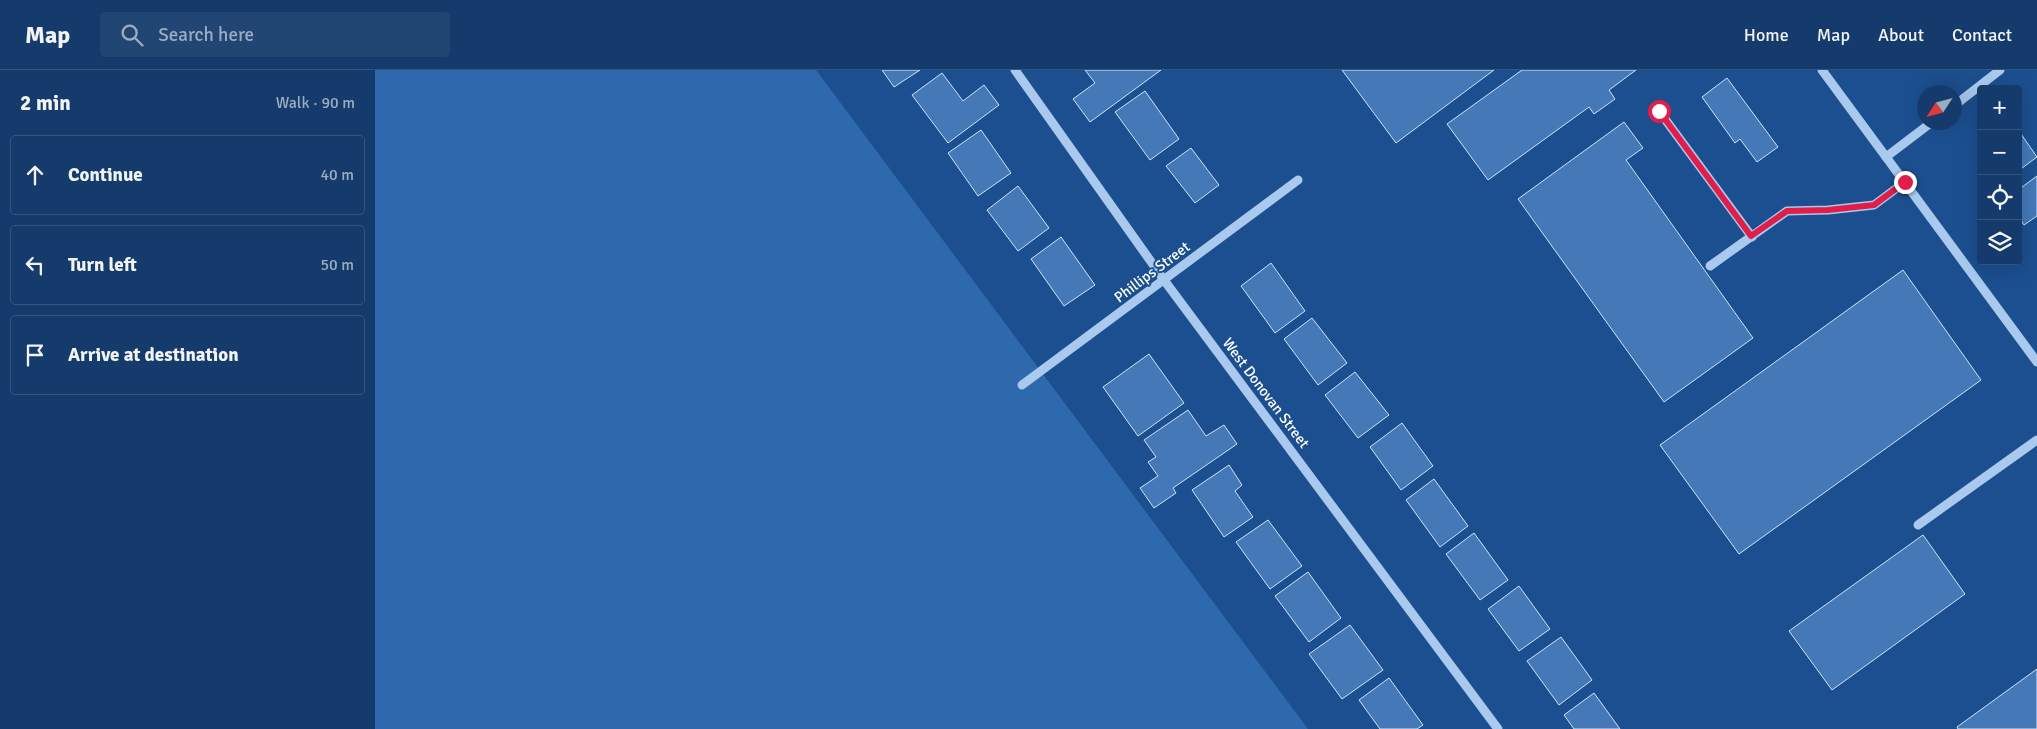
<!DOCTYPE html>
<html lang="en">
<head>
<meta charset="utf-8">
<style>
	body { margin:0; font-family:Signika,sans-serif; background:#214673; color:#f1f3f6 }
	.controls { position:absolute; right:15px; top:15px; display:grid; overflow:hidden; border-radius:5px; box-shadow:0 5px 20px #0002 }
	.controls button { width:45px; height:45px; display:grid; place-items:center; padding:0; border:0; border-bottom:1px solid #33557e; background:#143b6b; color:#f1f3f6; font:25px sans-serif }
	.compass { position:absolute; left:1542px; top:15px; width:45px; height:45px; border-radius:50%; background:#143b6b; box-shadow:0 5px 20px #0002; rotate:234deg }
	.stop { position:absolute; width:15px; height:15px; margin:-11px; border:4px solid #e11d48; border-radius:50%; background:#fff }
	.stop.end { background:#e11d48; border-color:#fff; box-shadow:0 1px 5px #0008 }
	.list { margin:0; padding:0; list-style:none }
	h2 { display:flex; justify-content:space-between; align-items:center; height:65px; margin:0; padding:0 20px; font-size:21px }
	h2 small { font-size:16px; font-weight:400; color:#9dadc1 }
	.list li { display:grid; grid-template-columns:32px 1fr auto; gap:15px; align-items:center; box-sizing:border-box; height:80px; margin:0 10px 10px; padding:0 10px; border:1px solid #33557e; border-radius:5px }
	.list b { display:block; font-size:19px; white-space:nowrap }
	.list em { font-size:16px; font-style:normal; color:#9dadc1 }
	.icon { flex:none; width:28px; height:28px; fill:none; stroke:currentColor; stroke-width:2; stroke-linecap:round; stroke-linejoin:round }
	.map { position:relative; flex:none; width:1662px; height:659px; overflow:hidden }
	header { display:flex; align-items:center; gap:30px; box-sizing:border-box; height:70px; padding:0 25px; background:#143b6b; border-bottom:1px solid #33557e }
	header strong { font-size:24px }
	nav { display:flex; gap:28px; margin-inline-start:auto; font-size:18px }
	.search { width:350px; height:45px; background:#214673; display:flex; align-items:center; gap:12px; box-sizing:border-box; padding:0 18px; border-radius:5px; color:#9dadc1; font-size:19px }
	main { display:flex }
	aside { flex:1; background:#143b6b }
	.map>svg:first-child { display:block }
	.green { fill:#2e69ad }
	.building { fill:#4478b7; stroke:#cfe3fa }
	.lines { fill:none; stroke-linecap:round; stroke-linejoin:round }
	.minor { stroke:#a9c9ee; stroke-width:9 }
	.route { stroke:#e11d48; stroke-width:6 }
	.labels { text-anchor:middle; stroke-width:4; stroke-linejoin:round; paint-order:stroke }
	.street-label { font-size:15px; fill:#fff; stroke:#1b4f8f }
</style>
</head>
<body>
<header>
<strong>Map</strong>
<div class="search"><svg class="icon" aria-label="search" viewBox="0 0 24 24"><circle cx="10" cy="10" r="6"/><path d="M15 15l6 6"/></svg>Search here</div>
<nav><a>Home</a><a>Map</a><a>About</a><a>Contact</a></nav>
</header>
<main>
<aside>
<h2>2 min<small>Walk · 90 m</small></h2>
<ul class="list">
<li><svg class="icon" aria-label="ahead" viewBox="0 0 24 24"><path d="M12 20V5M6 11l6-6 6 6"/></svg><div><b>Continue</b></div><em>40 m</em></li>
<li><svg class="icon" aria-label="left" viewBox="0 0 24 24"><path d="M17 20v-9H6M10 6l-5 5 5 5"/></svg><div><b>Turn left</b></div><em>50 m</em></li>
<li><svg class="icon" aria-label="arrive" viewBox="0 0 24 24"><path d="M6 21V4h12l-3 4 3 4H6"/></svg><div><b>Arrive at destination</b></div></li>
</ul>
</aside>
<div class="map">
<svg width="1662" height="659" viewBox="0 0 1662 659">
	<rect width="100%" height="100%" fill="#1b4f8f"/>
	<!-- green -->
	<path class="green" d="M 0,0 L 441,0 L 933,659 L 0,659 Z"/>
	<!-- building -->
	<g class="building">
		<path d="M 507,0 L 545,0 L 519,17 Z"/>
		<path d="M 710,0 L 786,0 L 715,52 L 698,29 L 720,13 Z"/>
		<path d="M 967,0 L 1119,0 L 1021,73 Z"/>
		<path d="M 1147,0 L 1261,0 L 1234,20 L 1240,29 L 1219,44 L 1214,37 L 1113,110 L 1072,54 Z"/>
		<path d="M 567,3 L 588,31 L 609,15 L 624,35 L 573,73 L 537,25 Z"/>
		<path d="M 1352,8 L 1403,77 L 1382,92 L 1365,69 L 1360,73 L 1327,27 Z"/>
		<path d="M 770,21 L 804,69 L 775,90 L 740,42 Z"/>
		<path d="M 1249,52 L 1268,78 L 1251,90 L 1378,268 L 1289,332 L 1143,129 Z"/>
		<path d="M 606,60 L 636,103 L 603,126 L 573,83 Z"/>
		<path d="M 1644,61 L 1662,87 L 1643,101 L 1643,62 Z"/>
		<path d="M 816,78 L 844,115 L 820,133 L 791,96 Z"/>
		<path d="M 1662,106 L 1662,146 L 1649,155 L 1643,146 L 1643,120 Z"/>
		<path d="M 643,116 L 674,158 L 643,181 L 612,140 Z"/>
		<path d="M 686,167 L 720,215 L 689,236 L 656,189 Z"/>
		<path d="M 896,193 L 930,241 L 900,263 L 866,216 Z"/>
		<path d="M 1528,200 L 1606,310 L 1364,484 L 1285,375 Z"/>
		<path d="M 937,248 L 972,293 L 943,315 L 909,269 Z"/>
		<path d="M 774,284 L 809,333 L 763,366 L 728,317 Z"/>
		<path d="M 980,302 L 1014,345 L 983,368 L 950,325 Z"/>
		<path d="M 813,340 L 831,366 L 849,355 L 862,374 L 798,418 L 801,423 L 779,438 L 765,418 L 783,406 L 773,392 L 781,387 L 769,370 Z"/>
		<path d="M 1027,353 L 1058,396 L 1026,420 L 995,377 Z"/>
		<path d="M 854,395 L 867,415 L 860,421 L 878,447 L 849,467 L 817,420 Z"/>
		<path d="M 1059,409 L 1093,456 L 1065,477 L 1031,430 Z"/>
		<path d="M 893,450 L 927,496 L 895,519 L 861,472 Z"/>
		<path d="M 1099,463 L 1133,510 L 1105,530 L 1071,484 Z"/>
		<path d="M 1548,465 L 1590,524 L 1457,620 L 1414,561 Z"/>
		<path d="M 933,502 L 966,548 L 934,572 L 900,526 Z"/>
		<path d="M 1144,516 L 1175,559 L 1144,581 L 1113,539 Z"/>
		<path d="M 975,555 L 1008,600 L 967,629 L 934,584 Z"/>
		<path d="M 1186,567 L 1217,610 L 1184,635 L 1152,591 Z"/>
		<path d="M 1662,599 L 1662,659 L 1583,659 L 1582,657 Z"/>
		<path d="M 1014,608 L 1048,655 L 1042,659 L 1005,659 L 984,630 Z"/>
		<path d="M 1219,623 L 1245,659 L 1199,659 L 1189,645 Z"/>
	</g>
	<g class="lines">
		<!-- minor -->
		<g class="minor">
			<path d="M 640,0 L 789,210 L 1123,659"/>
			<path d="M 1447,0 L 1662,292"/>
			<path d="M 1580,35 L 1625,0"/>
			<path d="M 1284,41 L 1377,167"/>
			<path d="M 1511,87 L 1557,52"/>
			<path d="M 1335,196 L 1412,141 L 1453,140 L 1499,135 L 1530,112"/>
			<path d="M 647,315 L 923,110"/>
			<path d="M 1543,455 L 1662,370"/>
		</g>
	</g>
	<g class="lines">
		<!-- route -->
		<path class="route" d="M 1284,41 L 1376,166 L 1412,141 L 1453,140 L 1499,135 L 1530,112"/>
	</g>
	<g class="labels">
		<!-- street labels -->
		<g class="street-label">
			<text transform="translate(777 202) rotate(-37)" y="5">Phillips Street</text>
			<text transform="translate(891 323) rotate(53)" y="5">West Donovan Street</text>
		</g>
	</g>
</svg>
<div class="controls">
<button>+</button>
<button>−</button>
<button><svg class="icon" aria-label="locate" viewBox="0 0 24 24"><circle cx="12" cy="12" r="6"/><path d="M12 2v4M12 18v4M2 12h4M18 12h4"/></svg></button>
<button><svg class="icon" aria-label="layers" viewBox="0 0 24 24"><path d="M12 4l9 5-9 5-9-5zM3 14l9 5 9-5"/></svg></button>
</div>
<svg class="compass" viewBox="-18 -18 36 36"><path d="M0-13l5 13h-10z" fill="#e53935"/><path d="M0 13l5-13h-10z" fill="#9dadc1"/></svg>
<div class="stop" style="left:1284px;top:41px"></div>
<div class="stop end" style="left:1530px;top:112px"></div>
</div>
</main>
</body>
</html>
